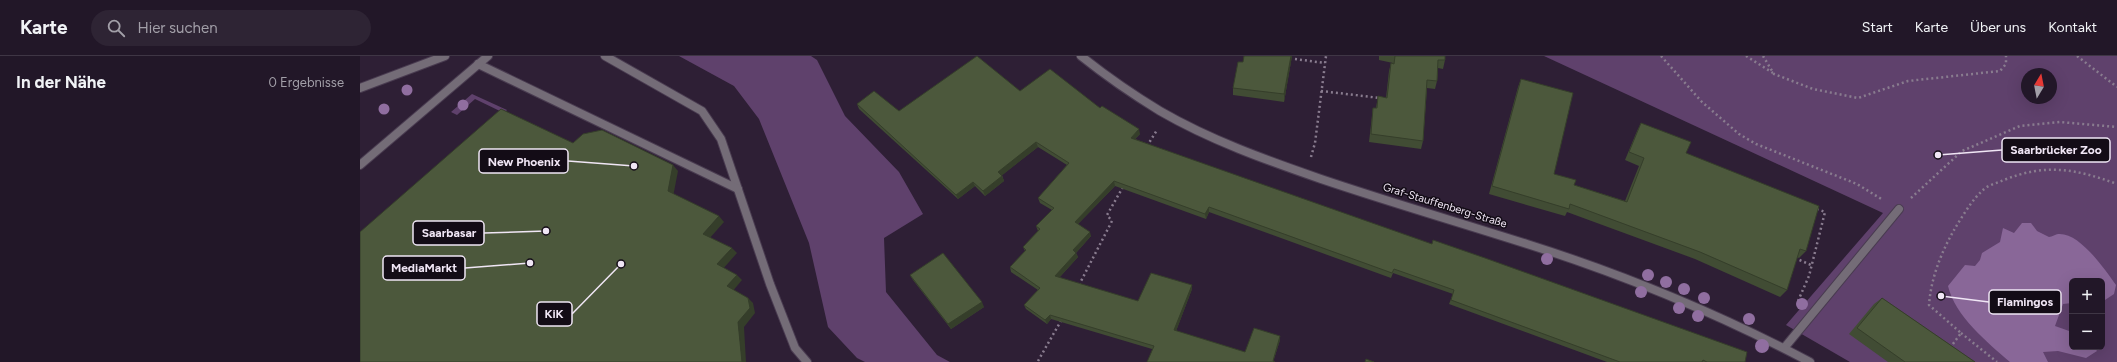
<!DOCTYPE html>
<html lang="de">
<head>
<meta charset="utf-8">
<style>
	body { margin:0; font-family:Figtree,sans-serif; background:#2e2434; color:#f1f3f6 }
	.controls { position:absolute; right:12px; bottom:12px; display:grid; overflow:hidden; border-radius:6px; box-shadow:0 4px 16px #0002 }
	.controls button { width:36px; height:36px; display:grid; place-items:center; padding:0; border:0; border-bottom:1px solid #3f3645; background:#221728; color:#f1f3f6; font:20px sans-serif }
	.compass { position:absolute; left:1661px; top:12px; width:36px; height:36px; border-radius:50%; background:#221728; box-shadow:0 4px 16px #0002; rotate:10deg }
	.list { margin:0; padding:0; list-style:none }
	h2 { display:flex; justify-content:space-between; align-items:center; height:52px; margin:0; padding:0 16px; font-size:17px }
	h2 small { font-size:13px; font-weight:400; color:#a29fa8 }
	.icon { flex:none; width:22px; height:22px; fill:none; stroke:currentColor; stroke-width:2; stroke-linecap:round; stroke-linejoin:round }
	.map { position:relative; flex:none; width:1757px; height:306px; overflow:hidden }
	header { display:flex; align-items:center; gap:24px; box-sizing:border-box; height:56px; padding:0 20px; background:#221728; border-bottom:1px solid #3f3645 }
	header strong { font-size:19px }
	nav { display:flex; gap:22px; margin-inline-start:auto; font-size:14px }
	.search { width:280px; height:36px; background:#2e2434; display:flex; align-items:center; gap:10px; box-sizing:border-box; padding:0 14px; border-radius:22px; color:#a29fa8; font-size:15px }
	main { display:flex }
	aside { flex:1; background:#221728 }
	.map>svg:first-child { display:block }
	.green { fill:#5f416c; fill-rule:evenodd }
	.water { fill:#896798 }
	.lines { fill:none; stroke-linecap:round; stroke-linejoin:round }
	.service-casing { stroke:#493b50; stroke-width:10 }
	.minor-casing { stroke:#493b50; stroke-width:10 }
	.path { stroke:#897c8f; stroke-width:2.5; stroke-dasharray:2 3; stroke-linecap:butt }
	.service { stroke:#746c77; stroke-width:8 }
	.minor { stroke:#746c77; stroke-width:8 }
	.tree { fill:#906ea0 }
	.wall { fill:#414c34 }
	.shaded-wall { fill:#353e2a }
	.building { fill:#4c583c; stroke:#353e2a }
	.labels { text-anchor:middle; stroke-width:3; stroke-linejoin:round; paint-order:stroke }
	.street-label { font-size:11px; fill:#f0e6f5; stroke:#130c16 }
	.leader { fill:none; stroke:#f0e6f5; stroke-width:1.5 }
	.callout-dot { fill:#f0e6f5; stroke:#130c16; stroke-width:1.5 }
	.callout { fill:#130c16; stroke:#f0e6f5; stroke-width:1.5 }
	.callout-label { font-size:12px; text-anchor:middle; font-weight:bold; fill:#f0e6f5 }
</style>
</head>
<body>
<header>
<strong>Karte</strong>
<div class="search"><svg class="icon" aria-label="search" viewBox="0 0 24 24"><circle cx="10" cy="10" r="6"/><path d="M15 15l6 6"/></svg>Hier suchen</div>
<nav><a>Start</a><a>Karte</a><a>Über uns</a><a>Kontakt</a></nav>
</header>
<main>
<aside>
<h2>In der Nähe<small>0 Ergebnisse</small></h2>
<ul class="list">
</ul>
</aside>
<div class="map">
<svg width="1757" height="306" viewBox="0 0 1757 306">
	<rect width="100%" height="100%" fill="#2e1f35"/>
	<!-- green -->
	<g class="green">
		<path d="M 319,0 L 451,0 L 457,4 L 485,60 L 539,116 L 563,158 L 524,182 L 526,236 L 577,299 L 590,306 L 505,306 L 497,302 L 468,271 L 449,187 L 399,63 L 374,30 Z"/>
		<path d="M 1184,0 L 1757,0 L 1757,306 L 1490,306 L 1426,269 L 1523,157 ZM 1667,18 L 1691,18 L 1691,42 L 1667,42 ZM 1712,225 L 1742,225 L 1742,291 L 1712,291 Z"/>
		<path d="M 112,38 L 147,54 L 144,57 L 115,43 L 97,59 L 91,56 Z"/>
	</g>
	<!-- water -->
	<path class="water" d="M 1662,167 L 1671,167 L 1677,175 L 1689,181 C 1692,181 1696,178 1698,178 C 1720,176 1745,214 1756,229 L 1754,238 L 1742,246 L 1742,225 L 1712,225 L 1712,247 L 1703,248 L 1695,270 L 1712,276 L 1712,291 L 1734,291 L 1737,295 L 1726,302 L 1698,295 L 1683,296 L 1688,306 L 1650,306 C 1627,286 1595,260 1588,230 L 1605,209 L 1615,210 L 1620,204 L 1622,197 L 1640,186 L 1643,172 L 1654,177 Z"/>
	<g class="lines">
		<!-- service casing -->
		<g class="service-casing">
			<g id="service">
				<path d="M 245,0 L 342,55 L 361,83 L 410,228 L 435,292 L 447,306"/>
				<path d="M 118,8 L 378,133"/>
				<path d="M 0,32 L 85,0"/>
				<path d="M 0,109 L 128,0"/>
				<path d="M 1425,291 L 1539,153"/>
			</g>
		</g>
		<!-- minor casing -->
		<g class="minor-casing">
			<path id="minor" d="M 721,0 C 746,20 772,38 800,55 C 850,84 906,104 961,123 C 1029,146 1098,166 1167,188 C 1265,219 1359,258 1450,306"/>
		</g>
		<!-- path -->
		<g class="path">
			<path d="M 1301,0 L 1342,46 L 1379,78 L 1396,88 L 1497,128 L 1523,144"/>
			<path d="M 1386,0 L 1413,17"/>
			<path d="M 1403,0 L 1414,18 L 1453,33 L 1498,42 L 1548,25 L 1640,15 L 1646,8 L 1646,0"/>
			<path d="M 1717,0 L 1757,31"/>
			<path d="M 935,3 L 965,7"/>
			<path d="M 961,35 L 1020,42"/>
			<path d="M 787,90 L 797,74"/>
			<path d="M 951,101 L 955,87 L 966,0"/>
			<path d="M 1551,142 L 1602,95 L 1660,70 L 1700,66 L 1757,71"/>
			<path d="M 1435,202 L 1451,209"/>
			<path d="M 719,229 L 752,165 L 747,159 L 763,131"/>
			<path d="M 1438,245 L 1449,220 L 1465,156 L 1457,153"/>
			<path d="M 1601,277 L 1637,306"/>
			<path d="M 1590,292 L 1601,277 L 1569,249 C 1571,222 1581,197 1594,174 C 1602,161 1611,145 1623,134 C 1628,129 1637,127 1644,124 C 1686,107 1716,113 1757,128"/>
			<path d="M 678,305 L 702,263"/>
		</g>
		<!-- service -->
		<use href="#service" class="service"/>
		<!-- minor -->
		<use href="#minor" class="minor"/>
	</g>
	<!-- trees -->
	<g class="tree">
		<circle cx="47" cy="34" r="5.5"/>
		<circle cx="103" cy="49" r="5.5"/>
		<circle cx="24" cy="53" r="5.5"/>
		<circle cx="1187" cy="203" r="6"/>
		<circle cx="1288" cy="219" r="6"/>
		<circle cx="1306" cy="226" r="6"/>
		<circle cx="1324" cy="233" r="6"/>
		<circle cx="1281" cy="236" r="6"/>
		<circle cx="1344" cy="242" r="6"/>
		<circle cx="1442" cy="248" r="6"/>
		<circle cx="1319" cy="252" r="6"/>
		<circle cx="1338" cy="260" r="6"/>
		<circle cx="1389" cy="263" r="6"/>
		<circle cx="1402" cy="290" r="7"/>
	</g>
	<!-- wall -->
	<g class="wall">
		<path d="M 884,0 L 932,0 L 924,46 L 873,39 L 873,32 L 883,6 Z"/>
		<path d="M 1019,0 L 1085,0 L 1085,4 L 1083,13 L 1078,12 L 1077,25 L 1075,33 L 1067,32 L 1063,85 L 1061,93 L 1009,86 L 1012,60 L 1013,52 L 1016,52 L 1018,40 L 1026,42 L 1029,15 L 1031,7 L 1033,8 L 1033,7 L 1019,4 Z"/>
		<path d="M 1161,23 L 1194,118 L 1214,129 L 1265,145 L 1279,110 L 1265,104 L 1277,75 L 1281,67 L 1326,97 L 1446,195 L 1439,202 L 1437,201 L 1427,234 L 1420,241 L 1335,203 L 1207,156 L 1205,160 L 1129,138 L 1158,31 Z"/>
		<path d="M 660,35 L 740,52 L 780,78 L 775,83 L 1385,306 L 1247,306 L 1089,248 L 1093,238 L 1033,217 L 1031,222 L 849,156 L 846,163 L 755,130 L 718,168 L 731,180 L 716,197 L 718,201 L 699,222 L 778,245 L 832,233 L 816,275 L 885,296 L 920,280 L 920,284 L 913,306 L 792,293 L 691,263 L 687,268 L 666,253 L 664,249 L 678,234 L 651,216 L 650,211 L 665,195 L 663,191 L 678,175 L 676,170 L 692,154 L 680,147 L 678,142 L 707,109 L 678,91 L 642,119 L 644,125 L 625,140 L 615,130 L 598,143 L 499,53 L 497,48 L 539,55 Z"/>
		<path d="M 550,219 L 624,251 L 591,273 L 553,224 Z"/>
		<path d="M 1522,242 L 1615,306 L 1528,306 L 1489,278 L 1514,248 Z"/>
	</g>
	<!-- shaded-wall -->
	<g class="shaded-wall">
		<path d="M 931,0 L 932,0 L 924,46 L 924,38 Z"/>
		<path d="M 779,73 L 780,78 L 771,87 L 771,82 Z"/>
		<path d="M 676,86 L 678,91 L 640,121 L 638,116 Z"/>
		<path d="M 313,109 L 318,115 L 313,141 L 308,135 Z"/>
		<path d="M 642,120 L 644,125 L 625,140 L 623,135 Z"/>
		<path d="M 754,125 L 755,130 L 716,170 L 715,166 Z"/>
		<path d="M 613,126 L 615,130 L 598,143 L 596,139 Z"/>
		<path d="M 849,151 L 849,156 L 846,163 L 845,158 Z"/>
		<path d="M 359,160 L 364,166 L 349,183 L 343,178 Z"/>
		<path d="M 730,176 L 731,180 L 714,199 L 713,194 Z"/>
		<path d="M 372,192 L 377,197 L 362,214 L 357,208 Z"/>
		<path d="M 716,197 L 718,201 L 696,225 L 695,220 Z"/>
		<path d="M 377,219 L 382,224 L 372,236 L 367,230 Z"/>
		<path d="M 832,229 L 832,233 L 815,278 L 814,274 Z"/>
		<path d="M 388,242 L 393,247 L 395,257 L 384,271 L 386,306 L 382,306 L 378,266 Z"/>
		<path d="M 622,246 L 624,251 L 591,273 L 588,268 Z"/>
		<path d="M 690,259 L 691,263 L 687,268 L 685,264 Z"/>
		<path d="M 920,280 L 920,284 L 913,306 Z"/>
	</g>
	<!-- building -->
	<g class="building">
		<path d="M 617,0 L 660,35 L 690,13 L 740,52 L 742,50 L 779,73 L 771,82 L 1072,188 L 1073,184 L 1125,202 L 1387,296 L 1385,306 L 1347,306 L 1343,304 L 1342,306 L 1260,306 L 1091,244 L 1094,234 L 1034,213 L 1032,217 L 849,151 L 845,158 L 754,125 L 715,166 L 730,176 L 713,194 L 716,197 L 695,220 L 778,245 L 791,217 L 832,229 L 814,274 L 885,296 L 894,272 L 920,280 L 913,305 L 915,306 L 787,306 L 794,290 L 690,259 L 685,264 L 664,249 L 680,232 L 650,211 L 666,194 L 663,191 L 680,173 L 676,170 L 694,152 L 678,142 L 709,107 L 676,86 L 638,116 L 642,120 L 623,135 L 613,126 L 596,139 L 497,48 L 514,35 L 539,55 Z"/>
		<path d="M 884,0 L 931,0 L 924,38 L 873,32 L 878,6 L 883,6 Z"/>
		<path d="M 1035,0 L 1085,0 L 1085,4 L 1078,4 L 1077,25 L 1067,24 L 1063,85 L 1011,78 L 1013,52 L 1017,52 L 1018,40 L 1027,42 L 1031,7 L 1034,8 Z"/>
		<path d="M 1161,23 L 1213,37 L 1194,118 L 1216,124 L 1214,129 L 1267,146 L 1284,102 L 1269,96 L 1281,67 L 1331,86 L 1326,97 L 1459,150 L 1446,195 L 1440,193 L 1427,234 L 1340,196 L 1210,148 L 1209,153 L 1132,130 Z"/>
		<path d="M 141,53 L 213,87 L 223,78 L 242,74 L 313,109 L 308,135 L 359,160 L 343,178 L 372,192 L 357,208 L 377,219 L 367,230 L 388,242 L 390,252 L 378,266 L 382,306 L 0,306 L 0,176 Z"/>
		<path d="M 583,197 L 622,246 L 588,268 L 550,219 Z"/>
		<path d="M 1522,242 L 1615,306 L 1545,306 L 1497,272 Z"/>
		<path d="M 1006,303 L 1014,306 L 1005,306 Z"/>
	</g>
	<g class="labels">
		<!-- street labels -->
		<g class="street-label">
			<text transform="translate(1085 149) rotate(17)" y="4">Graf-Stauffenberg-Straße</text>
		</g>
	</g>
	<!-- callouts -->
	<path class="leader" d="M1578 99L1642 94M274 110L208 105M186 175L124 177M170 207L105 212M1581 240L1629 246M261 208L212 258"/>
	<g class="callout-dot">
		<circle cx="1578" cy="99" r="4"/>
		<circle cx="274" cy="110" r="4"/>
		<circle cx="186" cy="175" r="4"/>
		<circle cx="170" cy="207" r="4"/>
		<circle cx="1581" cy="240" r="4"/>
		<circle cx="261" cy="208" r="4"/>
	</g>
	<g class="callout">
		<rect x="1642" y="82" width="108" height="24" rx="4"/>
		<rect x="119" y="93" width="89" height="24" rx="4"/>
		<rect x="53" y="165" width="71" height="24" rx="4"/>
		<rect x="23" y="200" width="82" height="24" rx="4"/>
		<rect x="1629" y="234" width="72" height="24" rx="4"/>
		<rect x="177" y="246" width="35" height="24" rx="4"/>
	</g>
	<g class="callout-label">
		<text x="1696" y="98">Saarbrücker Zoo</text>
		<text x="164" y="110">New Phoenix</text>
		<text x="89" y="181">Saarbasar</text>
		<text x="64" y="216">MediaMarkt</text>
		<text x="1665" y="250">Flamingos</text>
		<text x="194" y="262">KiK</text>
	</g>
</svg>
<div class="controls">
<button>+</button>
<button>−</button>
</div>
<svg class="compass" viewBox="-18 -18 36 36"><path d="M0-13l5 13h-10z" fill="#e53935"/><path d="M0 13l5-13h-10z" fill="#a29fa8"/></svg>
</div>
</main>
</body>
</html>
